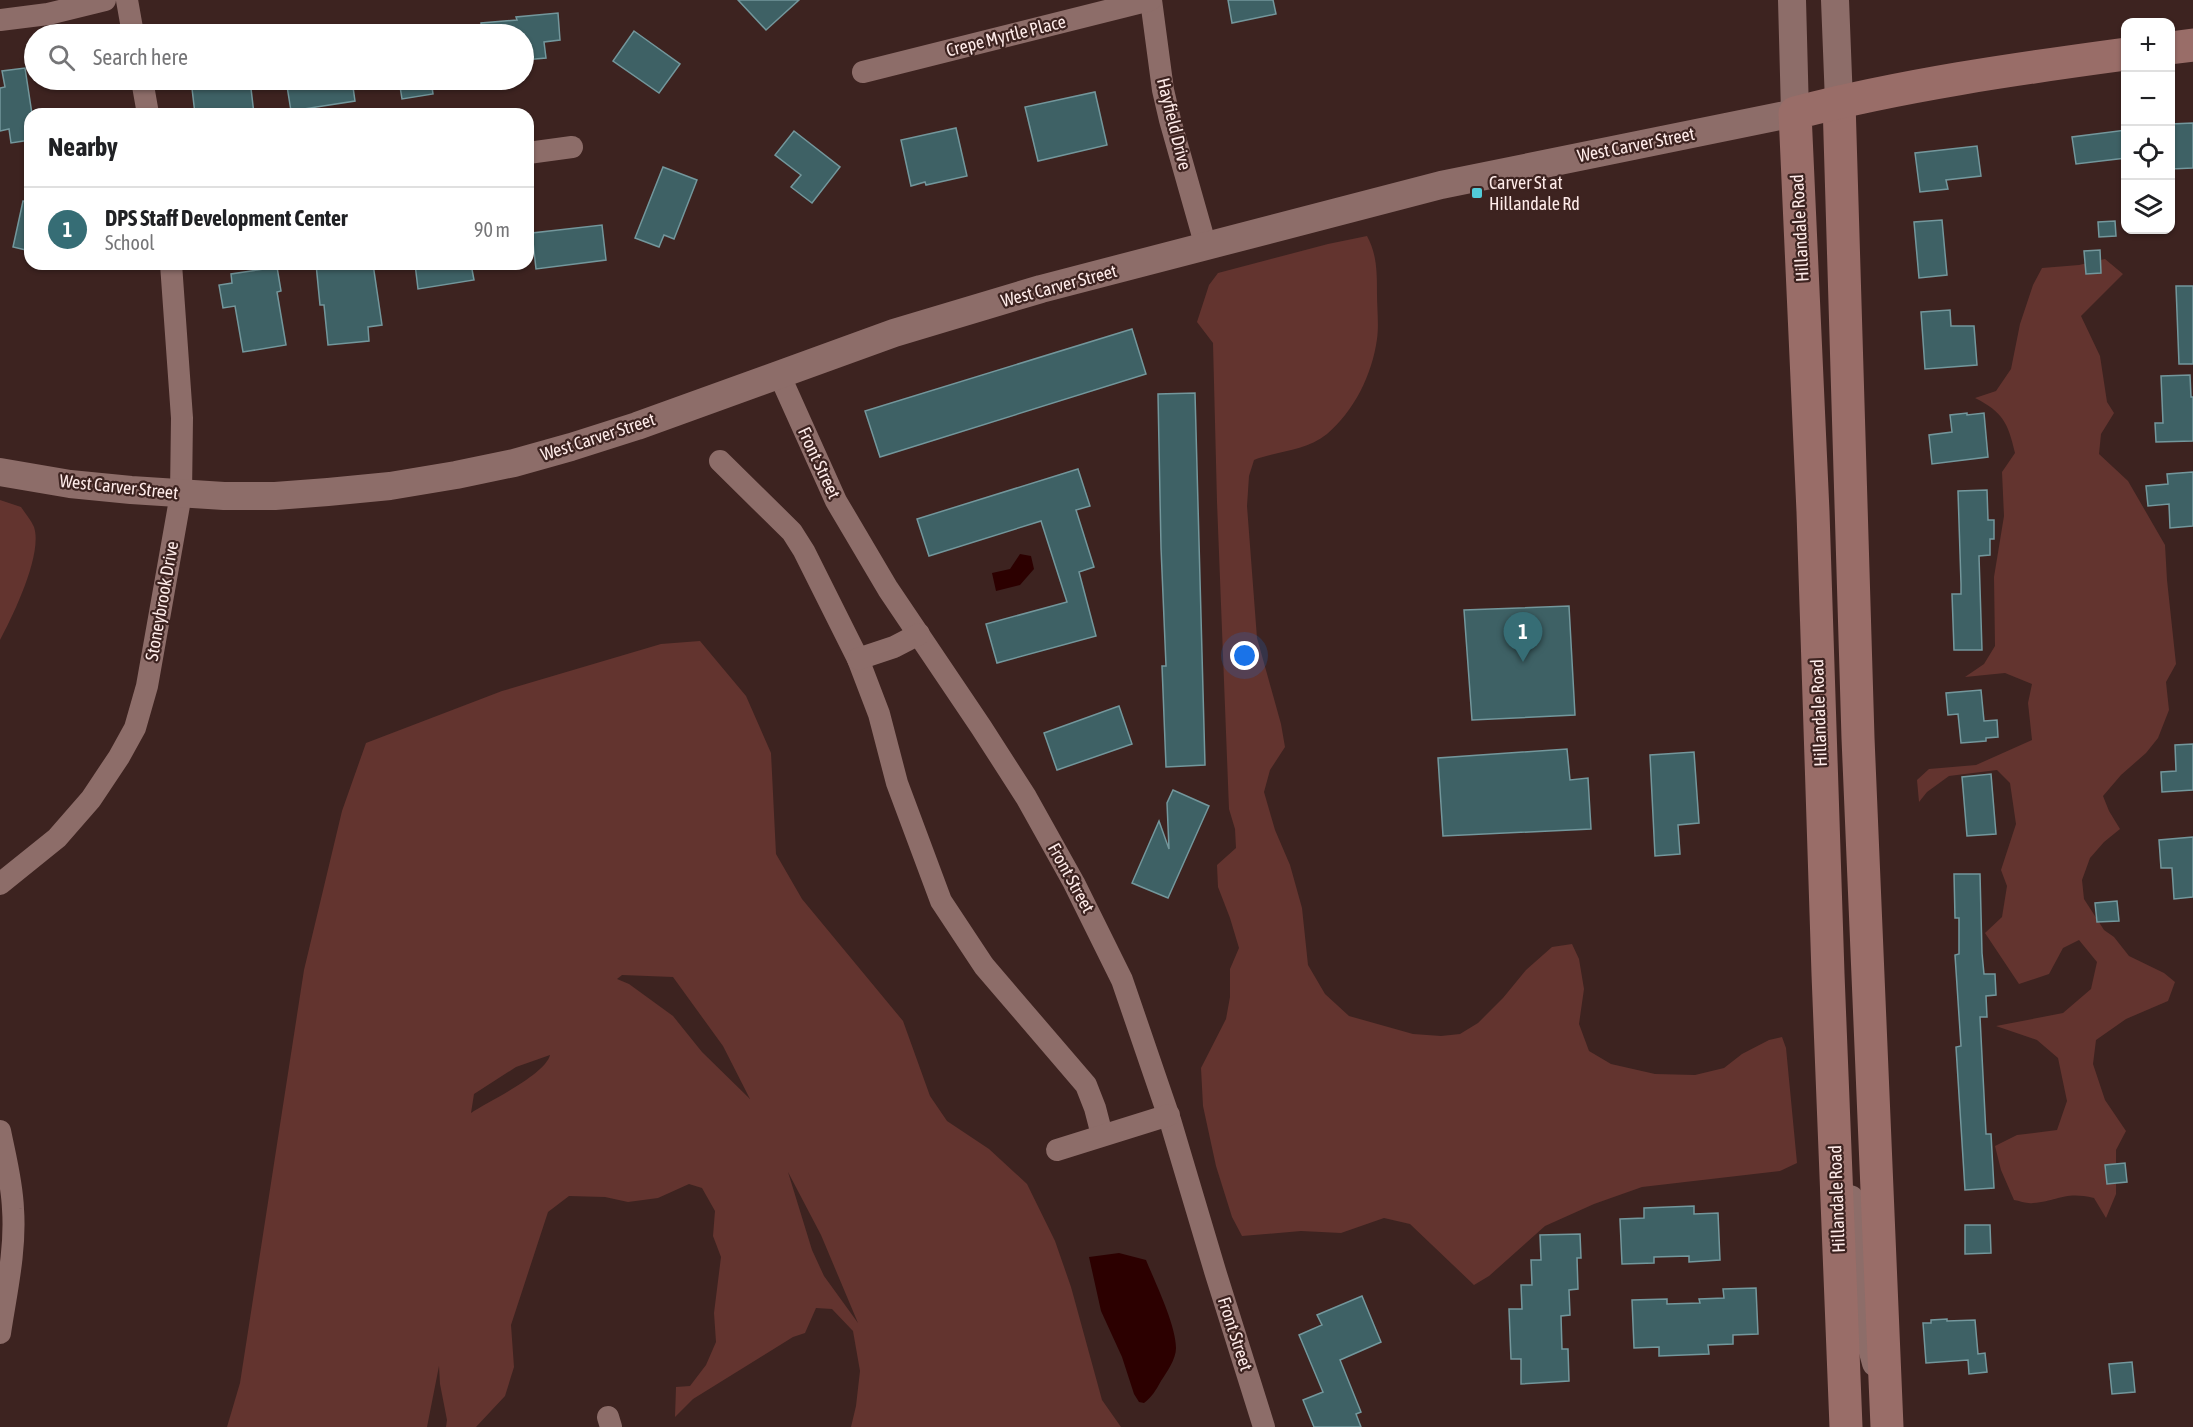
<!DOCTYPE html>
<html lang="en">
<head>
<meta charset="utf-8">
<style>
	body { margin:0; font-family:"Asap Condensed",sans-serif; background:#f2f2f2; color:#202124 }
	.controls { position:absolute; right:18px; top:18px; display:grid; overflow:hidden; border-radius:12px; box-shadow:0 2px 4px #0004 }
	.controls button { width:54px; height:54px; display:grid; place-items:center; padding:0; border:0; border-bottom:2px solid #e0e0e0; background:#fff; color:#202124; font:30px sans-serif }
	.you { position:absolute; left:1245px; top:656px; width:21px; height:21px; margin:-15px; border:4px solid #fff; border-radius:50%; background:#1a73e8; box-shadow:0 0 0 9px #1a73e833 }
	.badge { display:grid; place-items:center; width:39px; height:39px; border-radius:50%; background:#366d75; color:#fff; font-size:20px; font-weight:700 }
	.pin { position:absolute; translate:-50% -50px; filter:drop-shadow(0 2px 3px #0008) }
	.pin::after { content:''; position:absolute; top:32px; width:21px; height:18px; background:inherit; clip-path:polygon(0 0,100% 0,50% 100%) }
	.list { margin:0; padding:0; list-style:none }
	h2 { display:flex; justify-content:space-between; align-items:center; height:78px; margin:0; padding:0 24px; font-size:26px }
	h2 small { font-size:20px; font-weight:400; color:#757577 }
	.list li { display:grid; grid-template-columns:39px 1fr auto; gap:18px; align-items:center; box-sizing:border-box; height:84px; padding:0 24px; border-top:2px solid #e0e0e0 }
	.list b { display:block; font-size:22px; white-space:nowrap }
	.list p { margin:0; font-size:20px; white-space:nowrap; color:#757577 }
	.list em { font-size:20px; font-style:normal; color:#757577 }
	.icon { flex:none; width:33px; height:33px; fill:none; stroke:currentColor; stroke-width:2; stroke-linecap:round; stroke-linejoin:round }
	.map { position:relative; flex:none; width:2193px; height:1427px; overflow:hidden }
	.search { position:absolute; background:#fff; box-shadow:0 2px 4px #0004; left:24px; top:24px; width:510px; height:66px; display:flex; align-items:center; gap:15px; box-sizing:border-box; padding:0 21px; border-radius:33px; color:#757577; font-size:22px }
	.panel { position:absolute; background:#fff; box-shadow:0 2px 4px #0004; left:24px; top:108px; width:510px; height:162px; border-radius:18px }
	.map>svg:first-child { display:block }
	.green { fill:#63342f; fill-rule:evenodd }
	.water { fill:#2c0000 }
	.building { fill:#3e6165; stroke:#73979c; stroke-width:1.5 }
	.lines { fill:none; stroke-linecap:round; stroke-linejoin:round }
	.minor { stroke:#8d6d69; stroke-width:22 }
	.tertiary { stroke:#8d6d69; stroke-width:28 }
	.secondary { stroke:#996d68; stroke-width:33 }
	.poi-dot { fill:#52cbd8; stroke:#3d2320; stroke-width:2 }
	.labels { text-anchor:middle; stroke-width:4.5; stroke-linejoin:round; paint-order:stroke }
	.street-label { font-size:18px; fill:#feebe9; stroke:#3d2320 }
	.poi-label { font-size:18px; fill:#feebe9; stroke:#3d2320; text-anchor:start }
</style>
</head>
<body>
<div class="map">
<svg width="2193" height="1427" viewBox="0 0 2193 1427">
	<rect width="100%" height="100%" fill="#3d2320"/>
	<!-- green -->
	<g class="green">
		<path d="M 1367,236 C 1377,254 1377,273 1377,294 C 1377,308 1379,325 1377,339 C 1372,375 1354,411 1327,434 C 1306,451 1277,451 1254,460 L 1249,476 L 1247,506 L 1257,638 L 1281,724 L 1285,747 L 1270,770 L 1264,792 L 1275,830 L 1290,865 L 1302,908 L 1308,965 L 1325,994 L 1349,1016 L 1413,1034 L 1441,1036 L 1460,1034 L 1478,1023 L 1503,998 L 1526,970 L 1552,947 L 1572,944 L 1579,959 L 1584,989 L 1579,1024 L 1589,1051 L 1611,1064 L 1655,1074 L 1695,1075 L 1724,1068 L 1742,1054 L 1769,1040 L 1782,1037 L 1786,1048 L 1797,1163 L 1780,1171 L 1642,1187 L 1594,1204 L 1545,1226 L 1489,1276 L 1474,1285 L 1410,1224 L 1384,1218 L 1341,1233 L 1301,1231 L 1242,1236 L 1232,1217 L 1216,1166 L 1203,1106 L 1201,1068 L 1226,1019 L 1230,997 L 1230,969 L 1239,948 L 1230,918 L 1218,887 L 1217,865 L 1236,848 L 1235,829 L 1229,809 L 1217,502 L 1213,343 L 1197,322 L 1209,285 L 1218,273 L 1328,244 Z"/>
		<path d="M 2105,259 L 2123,274 L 2081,316 L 2100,356 L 2107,402 L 2114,413 L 2101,434 L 2099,454 L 2128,481 L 2165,545 L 2167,580 L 2176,664 L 2166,682 L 2169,710 L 2158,738 L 2146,753 L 2121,775 L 2103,796 L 2109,811 L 2120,829 L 2104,842 L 2090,858 L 2082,880 L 2084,899 L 2104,930 L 2114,937 L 2129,956 L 2164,973 L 2175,982 L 2168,1001 L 2126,1019 L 2096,1040 L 2093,1064 L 2105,1100 L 2126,1131 L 2116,1150 L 2116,1194 L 2106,1218 L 2094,1198 C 2064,1191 2059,1201 2033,1203 C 2027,1204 2020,1201 2014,1200 L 2001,1170 L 1995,1146 L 2017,1135 L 2057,1130 L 2067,1101 L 2058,1058 L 2037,1040 L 1996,1026 L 2063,1013 L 2091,989 L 2097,962 L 2079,940 L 2063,948 L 2049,974 L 2019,984 L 1985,933 L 2002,917 L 2007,886 L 2001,870 L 2016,824 L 2010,783 L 1997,770 L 1949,776 L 1927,792 L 1919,802 L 1917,780 L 1929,769 L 1976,765 L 2032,740 L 2028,703 L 2032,684 L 2005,673 L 1965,677 L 1984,664 L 1995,646 L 1994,577 L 2004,516 L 2002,472 L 2015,453 C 2008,423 2003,412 1975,398 L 1996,391 L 2011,369 L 2020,324 L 2033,285 L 2042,268 L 2079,265 Z"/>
		<path d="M 0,500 L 21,507 C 25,513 31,520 34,527 C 43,554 13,616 0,640 Z"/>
		<path d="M 700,641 L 746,696 L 771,753 L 776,854 L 802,899 L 903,1021 L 930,1096 L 947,1121 L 989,1149 L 1027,1184 L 1055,1241 L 1071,1287 L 1102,1400 L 1121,1427 L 851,1427 L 856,1406 L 860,1371 L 853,1331 L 832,1309 L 816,1308 L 805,1333 L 793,1337 L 693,1399 L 675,1417 L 676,1387 L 690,1386 L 706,1365 L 716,1342 L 714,1313 L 721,1257 L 713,1236 L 715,1211 L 702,1188 L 689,1184 L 658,1198 L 628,1202 L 605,1197 L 569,1196 L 548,1212 L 511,1325 L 514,1367 L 505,1396 L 476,1427 L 446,1427 L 447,1420 L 440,1384 L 439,1366 L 427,1427 L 227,1427 L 240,1383 L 304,970 L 342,811 L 366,743 L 502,691 L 661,644 ZM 622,975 L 673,977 L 723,1046 L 750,1099 L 702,1052 L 673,1016 L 629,984 L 617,979 ZM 550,1055 C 545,1075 489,1101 471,1113 L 474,1094 L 516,1067 ZM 788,1172 L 821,1235 L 858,1323 L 824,1276 L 812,1250 Z"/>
	</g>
	<!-- water -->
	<g class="water">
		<path d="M 1020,554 L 1031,556 L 1034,569 L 1020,585 L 996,591 L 992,573 L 1010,569 Z"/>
		<path d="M 1119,1253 L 1146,1260 C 1155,1282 1176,1325 1176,1348 C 1176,1359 1167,1372 1161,1381 C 1156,1390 1152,1397 1144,1403 L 1139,1402 L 1134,1394 L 1122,1357 L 1101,1311 L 1089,1257 Z"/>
	</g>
	<!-- building -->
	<g class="building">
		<path d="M 738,0 L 799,0 L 766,30 Z"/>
		<path d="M 1228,0 L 1273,0 L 1276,14 L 1232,23 Z"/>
		<path d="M 558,13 L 560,40 L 544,42 L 546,58 L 524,60 L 524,34 L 482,34 L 481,23 L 517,20 L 516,17 Z"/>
		<path d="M 634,31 L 680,64 L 659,93 L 613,61 Z"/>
		<path d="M 25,68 L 32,114 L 30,114 L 30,140 L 11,143 L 9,129 L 0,131 L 0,88 L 5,87 L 2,71 Z"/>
		<path d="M 191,80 L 250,80 L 254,114 L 195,114 Z"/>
		<path d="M 286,80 L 352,80 L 355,101 L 291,111 Z"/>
		<path d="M 399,80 L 431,80 L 433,94 L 402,99 Z"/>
		<path d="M 1095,92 L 1107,145 L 1038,161 L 1025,107 Z"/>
		<path d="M 2193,123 L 2193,168 L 2171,169 L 2170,124 Z"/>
		<path d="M 956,128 L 967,176 L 926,185 L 925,182 L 911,186 L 901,140 Z"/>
		<path d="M 2126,130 L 2126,158 L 2076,164 L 2072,137 Z"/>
		<path d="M 794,131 L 840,167 L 812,203 L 791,187 L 801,175 L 775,155 Z"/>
		<path d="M 1977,146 L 1981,176 L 1946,180 L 1948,189 L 1920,192 L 1915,153 Z"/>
		<path d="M 663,167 L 697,180 L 674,239 L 664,235 L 659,247 L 635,238 Z"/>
		<path d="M 23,201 L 30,202 L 30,251 L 13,247 Z"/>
		<path d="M 1942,220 L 1947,275 L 1919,278 L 1914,222 Z"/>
		<path d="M 2115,221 L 2116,236 L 2099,237 L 2098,222 Z"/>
		<path d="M 602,225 L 606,260 L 536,269 L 532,233 Z"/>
		<path d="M 2100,250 L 2101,273 L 2086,274 L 2084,251 Z"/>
		<path d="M 316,264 L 373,264 L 382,325 L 368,327 L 369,341 L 328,345 L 324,305 L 320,305 Z"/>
		<path d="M 415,264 L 471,264 L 474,280 L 418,289 Z"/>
		<path d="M 277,267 L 281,291 L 277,292 L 286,345 L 243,352 L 235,306 L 223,308 L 219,285 L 232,283 L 231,274 Z"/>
		<path d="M 2176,286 L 2193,286 L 2193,364 L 2179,364 Z"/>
		<path d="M 1950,310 L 1951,326 L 1974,326 L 1977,365 L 1925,369 L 1921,312 Z"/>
		<path d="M 1132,329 L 1146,374 L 880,457 L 865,411 Z"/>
		<path d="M 2190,375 L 2191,397 L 2193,397 L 2193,441 L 2156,442 L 2155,423 L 2163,423 L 2161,376 Z"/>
		<path d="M 1195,393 L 1205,765 L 1166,767 L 1162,666 L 1166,666 L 1161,548 L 1158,394 Z"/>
		<path d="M 1967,413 L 1967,415 L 1984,413 L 1988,457 L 1932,464 L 1929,435 L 1952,432 L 1950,415 Z"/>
		<path d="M 1078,469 L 1090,506 L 1076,510 L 1094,567 L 1079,572 L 1096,636 L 997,663 L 986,624 L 1067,602 L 1041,521 L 929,556 L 917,519 Z"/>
		<path d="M 2193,472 L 2193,526 L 2170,528 L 2169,504 L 2148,506 L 2146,486 L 2168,484 L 2167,474 Z"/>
		<path d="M 1987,490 L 1988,520 L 1994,520 L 1994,539 L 1990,539 L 1990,555 L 1979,556 L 1982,650 L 1954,650 L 1952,594 L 1961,594 L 1961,584 L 1958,491 Z"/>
		<path d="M 1569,606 L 1575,715 L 1472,720 L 1464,610 Z"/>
		<path d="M 1981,690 L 1984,721 L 1997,720 L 1998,737 L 1986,738 L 1986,741 L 1961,743 L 1958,714 L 1948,715 L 1946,693 Z"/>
		<path d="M 1119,706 L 1132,744 L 1057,770 L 1044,733 Z"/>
		<path d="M 2193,744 L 2193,790 L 2162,792 L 2161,772 L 2176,771 L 2175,745 Z"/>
		<path d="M 1567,749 L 1570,780 L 1588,778 L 1591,829 L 1443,836 L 1438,758 Z"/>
		<path d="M 1694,752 L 1699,823 L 1678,825 L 1680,854 L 1655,856 L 1650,755 Z"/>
		<path d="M 1991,774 L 1996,834 L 1967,836 L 1962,777 Z"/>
		<path d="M 1173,790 L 1209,806 L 1168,898 L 1132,883 L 1159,821 L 1169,849 L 1167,803 Z"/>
		<path d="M 2193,837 L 2193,897 L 2174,899 L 2172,868 L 2161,868 L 2159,840 Z"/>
		<path d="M 1954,874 L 1980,874 L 1982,953 L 1984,974 L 1995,974 L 1996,995 L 1986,996 L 1987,1017 L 1980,1017 L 1986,1134 L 1991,1134 L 1994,1188 L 1965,1190 L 1956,1047 L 1961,1046 L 1955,955 L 1959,954 L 1959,918 L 1955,918 Z"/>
		<path d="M 2117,901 L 2119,921 L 2097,922 L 2095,903 Z"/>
		<path d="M 2125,1163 L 2127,1182 L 2107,1184 L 2105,1165 Z"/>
		<path d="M 1694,1206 L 1694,1214 L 1718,1213 L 1720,1260 L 1689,1262 L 1689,1256 L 1654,1257 L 1654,1263 L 1622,1264 L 1620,1219 L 1644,1218 L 1644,1208 Z"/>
		<path d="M 1965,1225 L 1990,1225 L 1991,1253 L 1965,1254 Z"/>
		<path d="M 1580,1234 L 1581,1258 L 1577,1258 L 1578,1289 L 1569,1290 L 1570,1315 L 1561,1316 L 1562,1349 L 1568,1349 L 1569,1381 L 1521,1384 L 1521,1359 L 1511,1359 L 1509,1309 L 1522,1309 L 1521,1285 L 1532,1285 L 1531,1260 L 1541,1260 L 1540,1235 Z"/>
		<path d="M 1756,1288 L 1758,1334 L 1733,1335 L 1733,1344 L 1708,1345 L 1709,1354 L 1659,1356 L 1659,1347 L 1634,1348 L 1632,1300 L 1667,1299 L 1667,1304 L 1700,1303 L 1699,1299 L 1724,1298 L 1723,1289 Z"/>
		<path d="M 1362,1296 L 1381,1342 L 1340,1360 L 1361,1412 L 1356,1414 L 1361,1427 L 1314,1427 L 1303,1400 L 1323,1392 L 1299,1335 L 1322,1325 L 1317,1315 Z"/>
		<path d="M 1947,1319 L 1947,1321 L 1975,1320 L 1978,1354 L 1985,1353 L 1987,1372 L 1969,1374 L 1968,1360 L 1926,1363 L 1923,1323 L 1931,1323 L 1931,1320 Z"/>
		<path d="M 2132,1362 L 2135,1392 L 2112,1394 L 2109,1364 Z"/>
	</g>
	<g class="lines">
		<!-- minor -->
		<g class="minor">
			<path d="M 127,0 L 133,34"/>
			<path d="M 1151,0 L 1163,90 L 1170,120 L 1206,247"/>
			<path d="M 0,20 L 48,14 L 105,0"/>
			<path d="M 863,72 L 1150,0"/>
			<path d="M 142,80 L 148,114"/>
			<path d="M 528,153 L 572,147"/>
			<path d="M 779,374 L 836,501 L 888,589 L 981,727 L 1026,797 L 1074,883 L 1122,980 L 1170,1120 L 1215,1271 L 1264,1427"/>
			<path d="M 720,461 L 792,532 L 804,551 L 858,659 L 879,714 L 897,783 L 941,901 L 984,966 L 1086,1085 L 1095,1108 L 1102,1135"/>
			<path d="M 858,659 L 894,647 L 919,634"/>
			<path d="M 0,884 L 57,838 L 91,799 L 119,757 L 135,728 L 147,686 L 181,494 L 182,418 L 171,264"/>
			<path d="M 0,1131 C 5,1156 12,1182 13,1209 C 16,1250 6,1293 0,1333"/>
			<path d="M 1057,1150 L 1169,1115"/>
			<path d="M 608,1417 L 611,1427"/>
		</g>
		<!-- tertiary -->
		<g class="tertiary">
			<path d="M 1835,0 L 1839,102"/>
			<path d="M 0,472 L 70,484 L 131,490 L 224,496 L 275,496 L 328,492 L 390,486 L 456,475 L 514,463 L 571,447 L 637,426 L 894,333 L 1041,289 L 1441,185 L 1795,113 L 1792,0"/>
			<path d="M 1837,1197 L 1850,1199 C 1866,1220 1859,1272 1862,1299 C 1865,1322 1870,1342 1876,1363"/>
		</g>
		<!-- secondary -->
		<g class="secondary">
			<path d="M 2170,48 L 2193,45"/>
			<path d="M 1839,102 L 1858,738 L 1887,1427"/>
			<path d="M 1846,1427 L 1828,974 L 1813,512 L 1795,113 C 1903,85 2015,69 2126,54"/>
		</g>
	</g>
	<!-- markers -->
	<rect class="poi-dot" x="1471" y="187" width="12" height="12" rx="3"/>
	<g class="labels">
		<!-- street labels -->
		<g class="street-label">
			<text transform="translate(1006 36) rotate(-14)" y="6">Crepe Myrtle Place</text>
			<text transform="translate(1174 124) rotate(76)" y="6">Hayfield Drive</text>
			<text transform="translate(1636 145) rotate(-11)" y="6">West Carver Street</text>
			<text transform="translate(1800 228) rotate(-93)" y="6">Hillandale Road</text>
			<text transform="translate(1059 286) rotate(-15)" y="6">West Carver Street</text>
			<text transform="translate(598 437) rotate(-18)" y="6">West Carver Street</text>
			<text transform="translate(819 463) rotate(65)" y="6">Front Street</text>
			<text transform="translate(119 487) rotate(6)" y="6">West Carver Street</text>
			<text transform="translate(162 601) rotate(-80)" y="6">Stoneybrook Drive</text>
			<text transform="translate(1819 713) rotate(-92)" y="6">Hillandale Road</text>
			<text transform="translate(1071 878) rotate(61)" y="6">Front Street</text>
			<text transform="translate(1837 1199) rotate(-92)" y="6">Hillandale Road</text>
			<text transform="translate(1235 1334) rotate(72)" y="6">Front Street</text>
		</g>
		<!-- poi labels -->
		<g class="poi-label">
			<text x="1489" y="189">Carver St at<tspan x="1489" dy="21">Hillandale Rd</tspan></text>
		</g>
	</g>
</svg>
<div class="controls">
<button>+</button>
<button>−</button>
<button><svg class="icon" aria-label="locate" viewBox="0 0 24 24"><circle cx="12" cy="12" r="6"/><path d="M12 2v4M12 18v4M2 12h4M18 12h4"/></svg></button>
<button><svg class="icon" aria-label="layers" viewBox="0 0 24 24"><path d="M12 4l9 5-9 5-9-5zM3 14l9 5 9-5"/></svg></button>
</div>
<div class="you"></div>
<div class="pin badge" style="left:1523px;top:662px">1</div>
<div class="search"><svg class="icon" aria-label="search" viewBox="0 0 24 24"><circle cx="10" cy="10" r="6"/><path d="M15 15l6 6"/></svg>Search here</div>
<section class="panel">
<h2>Nearby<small></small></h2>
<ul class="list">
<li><span class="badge">1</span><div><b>DPS Staff Development Center</b><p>School</p></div><em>90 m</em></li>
</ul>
</section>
</div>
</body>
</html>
